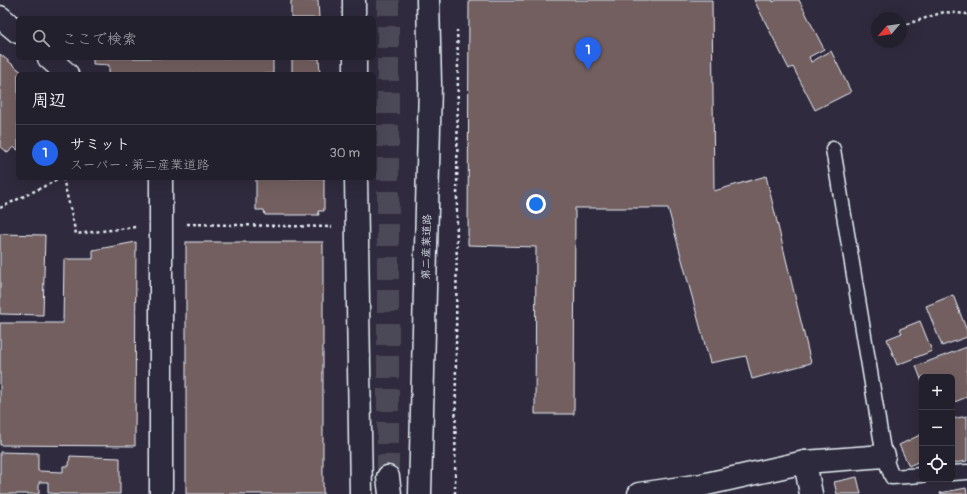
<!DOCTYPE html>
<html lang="ja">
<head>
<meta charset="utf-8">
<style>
	body { margin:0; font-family:Pangolin,"Klee One",sans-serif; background:#2b2836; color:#f1f3f6 }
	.controls { position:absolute; right:12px; bottom:12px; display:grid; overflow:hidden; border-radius:6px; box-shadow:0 4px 16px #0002 }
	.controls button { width:36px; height:36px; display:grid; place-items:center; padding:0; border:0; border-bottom:1px solid #403e4a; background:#23202e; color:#f1f3f6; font:20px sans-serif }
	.compass { position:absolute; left:871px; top:12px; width:36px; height:36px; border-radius:50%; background:#23202e; box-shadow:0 4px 16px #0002; rotate:241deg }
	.you { position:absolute; left:536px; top:204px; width:14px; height:14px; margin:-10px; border:3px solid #fff; border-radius:50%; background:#1a73e8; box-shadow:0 0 0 6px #1a73e833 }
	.badge { display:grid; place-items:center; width:26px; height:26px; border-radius:50%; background:#2563eb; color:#fff; font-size:13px; font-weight:700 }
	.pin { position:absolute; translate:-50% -33px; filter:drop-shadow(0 1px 2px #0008) }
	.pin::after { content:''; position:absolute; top:21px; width:14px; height:12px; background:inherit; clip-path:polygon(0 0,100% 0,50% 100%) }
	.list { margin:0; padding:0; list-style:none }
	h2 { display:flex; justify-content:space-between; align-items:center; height:52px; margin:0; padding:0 16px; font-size:17px }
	h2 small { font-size:13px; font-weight:400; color:#a3a3aa }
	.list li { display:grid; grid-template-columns:26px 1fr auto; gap:12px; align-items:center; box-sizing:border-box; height:56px; padding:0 16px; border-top:1px solid #403e4a }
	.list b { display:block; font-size:15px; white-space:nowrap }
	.list p { margin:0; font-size:13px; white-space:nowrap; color:#a3a3aa }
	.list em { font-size:13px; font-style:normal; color:#a3a3aa }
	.icon { flex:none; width:22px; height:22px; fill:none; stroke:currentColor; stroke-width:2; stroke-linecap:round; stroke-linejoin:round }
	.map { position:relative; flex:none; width:967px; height:494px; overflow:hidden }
	.search { position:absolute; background:#23202e; box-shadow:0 4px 16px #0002; left:16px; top:16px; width:360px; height:44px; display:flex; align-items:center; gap:10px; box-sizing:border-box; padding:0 14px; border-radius:6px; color:#a3a3aa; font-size:15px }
	.panel { position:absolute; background:#23202e; box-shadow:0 4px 16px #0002; left:16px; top:72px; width:360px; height:108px; border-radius:6px }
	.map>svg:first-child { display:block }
	.building { fill:#735e61; stroke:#e8f1f8 }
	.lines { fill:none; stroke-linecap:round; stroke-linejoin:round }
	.primary-tunnel { stroke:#4b4859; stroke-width:22; stroke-dasharray:22 11; stroke-linecap:butt }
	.service-casing { stroke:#e8f1f8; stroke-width:17 }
	.minor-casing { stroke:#e8f1f8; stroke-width:25 }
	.primary-casing { stroke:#e8f1f8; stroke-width:25 }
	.path { stroke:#e8f1f8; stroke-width:2.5; stroke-dasharray:3 3; stroke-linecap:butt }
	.service { stroke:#2f2a3d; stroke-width:14 }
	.minor { stroke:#2f2a3d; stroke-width:22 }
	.primary { stroke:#2f2a3d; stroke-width:22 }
	.labels { text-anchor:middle; stroke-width:3; stroke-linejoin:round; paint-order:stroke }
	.street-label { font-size:11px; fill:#e8f1f8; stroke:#2f2a3d }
</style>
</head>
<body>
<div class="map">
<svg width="967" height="494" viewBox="0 0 967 494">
	<rect width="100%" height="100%" fill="#2f2a3d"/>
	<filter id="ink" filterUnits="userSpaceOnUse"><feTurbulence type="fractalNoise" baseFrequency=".025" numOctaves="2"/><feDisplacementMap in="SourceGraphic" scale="8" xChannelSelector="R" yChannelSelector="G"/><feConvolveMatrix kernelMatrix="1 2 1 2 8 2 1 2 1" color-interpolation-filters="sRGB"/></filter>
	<g filter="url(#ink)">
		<!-- building -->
		<g class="building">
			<path d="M 291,0 L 318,0 L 319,18 L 291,18 Z"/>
			<path d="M 469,0 L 712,0 L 714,191 L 766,176 L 811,363 L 752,379 L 746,356 L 710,363 L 668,208 L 575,208 L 574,414 L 535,414 L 536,247 L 468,245 Z"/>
			<path d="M 754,0 L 773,0 L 773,2 L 777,0 L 799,0 L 824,49 L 809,57 L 811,62 L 831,51 L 851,92 L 815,110 L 793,67 L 789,69 Z"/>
			<path d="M 0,54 L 24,74 L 18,74 L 18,150 L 13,147 L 8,153 L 0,146 Z"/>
			<path d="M 93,58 L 273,58 L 273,74 L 109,74 L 109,65 L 93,64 Z"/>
			<path d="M 292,58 L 319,58 L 320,74 L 292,74 Z"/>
			<path d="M 256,178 L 324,178 L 324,211 L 318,211 L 319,215 L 265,215 L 264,210 L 256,210 Z"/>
			<path d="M 0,234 L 45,235 L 43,315 L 0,314 Z"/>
			<path d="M 136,242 L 135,446 L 0,445 L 0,323 L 63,323 L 64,259 L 93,259 L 93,250 Z"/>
			<rect x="186" y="242" width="137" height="252"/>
			<path d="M 953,295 L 967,331 L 967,337 L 942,346 L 926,306 Z"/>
			<path d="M 920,321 L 932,351 L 897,365 L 887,339 L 902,333 L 900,329 Z"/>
			<path d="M 967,347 L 967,397 L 952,403 L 952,377 L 922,377 L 922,382 L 916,366 Z"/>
			<path d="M 967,416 L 967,461 L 955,463 L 952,451 L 952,419 Z"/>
			<path d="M 922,434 L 922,460 L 909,466 L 899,445 Z"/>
			<path d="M 0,452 L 38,453 L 38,471 L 63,472 L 63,466 L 69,466 L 70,456 L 120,458 L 120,494 L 63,494 L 48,493 L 48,482 L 39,482 L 39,494 L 0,494 Z"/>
			<path d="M 857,477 L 861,494 L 837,494 L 834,482 Z"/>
			<path d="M 966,488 L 967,494 L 940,494 L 940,493 Z"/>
		</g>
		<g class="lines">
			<!-- primary-tunnel -->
			<path class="primary-tunnel" d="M 388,477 L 388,0"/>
			<!-- service casing -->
			<g class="service-casing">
				<g id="service">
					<path d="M 833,149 L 884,456 L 892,477 L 922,475"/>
					<path d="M 952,473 L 967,472"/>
				</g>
			</g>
			<!-- minor casing -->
			<g class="minor-casing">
				<g id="minor">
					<path d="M 0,17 L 18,32"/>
					<path d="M 49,58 L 67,74"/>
					<path d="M 805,462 L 811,494"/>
					<path d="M 161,494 L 161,178"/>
					<path d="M 639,494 L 702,485 L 805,462 L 884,456"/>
				</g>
			</g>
			<!-- primary casing -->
			<g class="primary-casing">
				<g id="primary">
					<path d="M 354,0 L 354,18"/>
					<path d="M 355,58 L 355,74"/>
					<path d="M 356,178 L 361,494"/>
					<path d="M 388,477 L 390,494"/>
					<path d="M 420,494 L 430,85 L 428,0"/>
				</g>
			</g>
			<!-- path -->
			<g class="path">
				<path d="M 901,26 L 944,12 L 967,14"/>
				<path d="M 63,178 L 76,234 L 136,227"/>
				<path d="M 0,208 L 61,178"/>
				<path d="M 187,224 L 332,227"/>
				<path d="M 455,494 L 458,58 L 457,30"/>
			</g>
			<!-- service -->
			<use href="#service" class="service"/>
			<!-- minor -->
			<use href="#minor" class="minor"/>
			<!-- primary -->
			<use href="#primary" class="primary"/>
		</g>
	</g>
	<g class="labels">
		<!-- street labels -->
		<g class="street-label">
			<text transform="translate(426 247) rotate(-89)" y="4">第二産業道路</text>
		</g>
	</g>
</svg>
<div class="controls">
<button>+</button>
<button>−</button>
<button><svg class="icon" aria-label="locate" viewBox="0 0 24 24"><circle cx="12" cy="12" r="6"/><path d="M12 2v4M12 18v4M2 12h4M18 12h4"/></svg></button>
</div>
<svg class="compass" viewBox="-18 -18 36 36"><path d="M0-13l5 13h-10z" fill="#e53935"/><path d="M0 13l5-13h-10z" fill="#a3a3aa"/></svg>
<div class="you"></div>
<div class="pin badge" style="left:588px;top:70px">1</div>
<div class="search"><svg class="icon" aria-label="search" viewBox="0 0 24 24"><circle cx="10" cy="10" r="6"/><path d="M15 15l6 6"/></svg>ここで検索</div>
<section class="panel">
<h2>周辺<small></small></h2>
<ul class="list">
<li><span class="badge">1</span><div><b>サミット</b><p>スーパー · 第二産業道路</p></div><em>30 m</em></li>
</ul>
</section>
</div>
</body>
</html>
